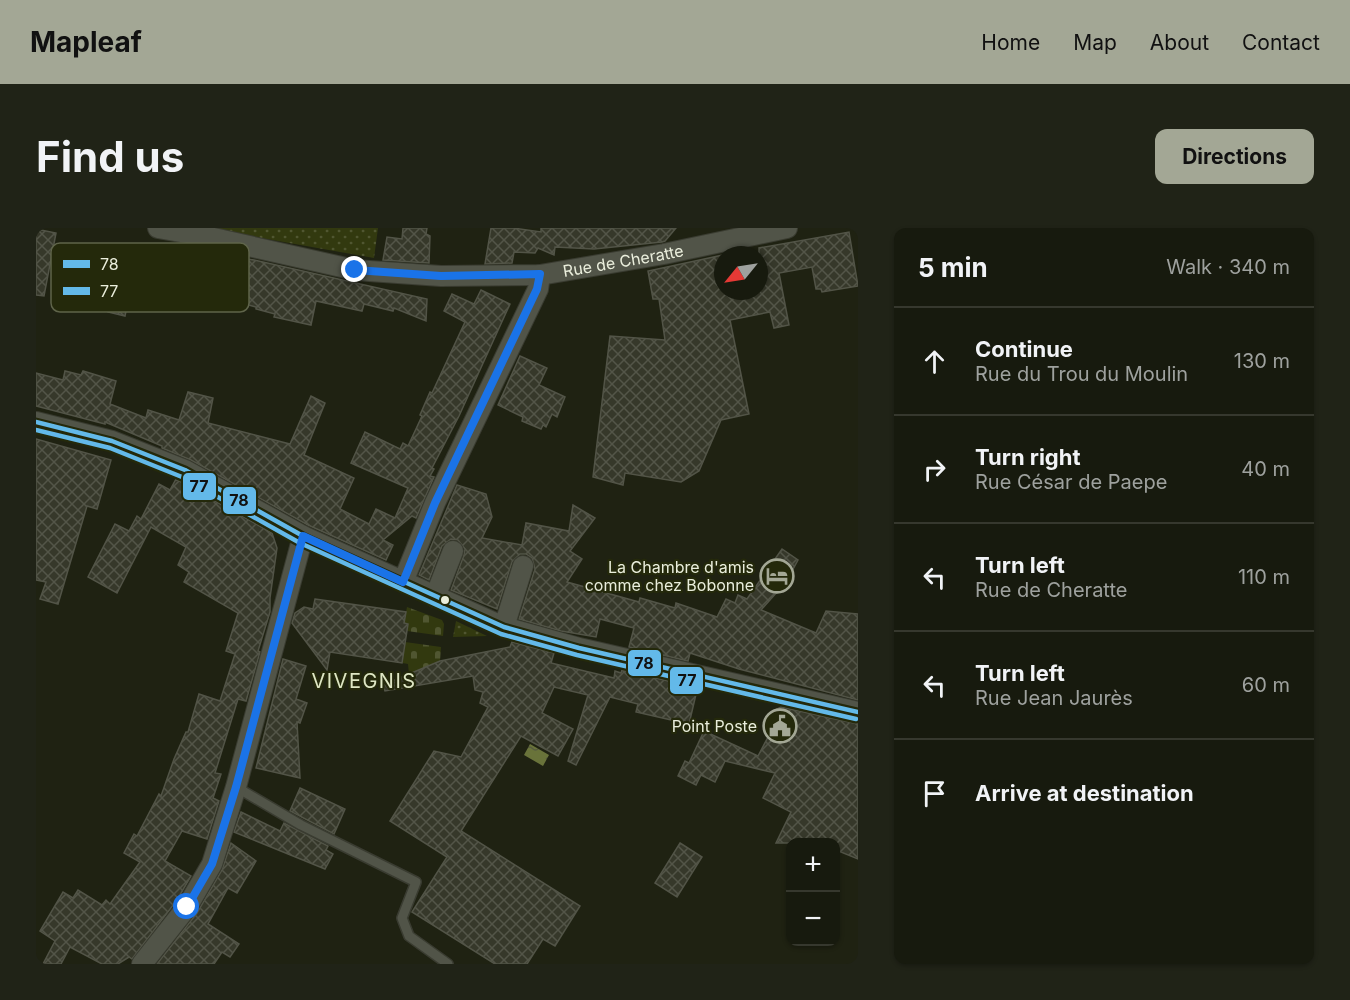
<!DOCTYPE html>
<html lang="en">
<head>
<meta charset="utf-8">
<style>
	body { margin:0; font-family:Inter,sans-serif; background:#202317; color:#f1f3f6 }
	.controls { position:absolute; right:18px; bottom:18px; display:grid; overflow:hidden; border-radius:12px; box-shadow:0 2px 4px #0004 }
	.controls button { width:54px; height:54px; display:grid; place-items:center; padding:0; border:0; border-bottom:2px solid #36382e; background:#171a0e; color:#f1f3f6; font:30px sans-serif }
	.compass { position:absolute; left:678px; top:18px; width:54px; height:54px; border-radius:50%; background:#171a0e; box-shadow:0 2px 4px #0004; rotate:240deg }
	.stop { position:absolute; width:18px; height:18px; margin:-14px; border:4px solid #1a73e8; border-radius:50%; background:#fff }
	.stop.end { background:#1a73e8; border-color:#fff; box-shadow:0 2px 6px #0008 }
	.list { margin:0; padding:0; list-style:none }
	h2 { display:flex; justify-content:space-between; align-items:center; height:78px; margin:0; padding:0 24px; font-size:26px }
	h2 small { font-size:20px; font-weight:400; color:#9ea19e }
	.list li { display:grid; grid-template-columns:39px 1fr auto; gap:18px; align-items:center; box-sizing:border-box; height:108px; padding:0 24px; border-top:2px solid #36382e }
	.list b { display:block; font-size:22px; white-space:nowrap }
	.list p { margin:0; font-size:20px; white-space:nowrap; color:#9ea19e }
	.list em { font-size:20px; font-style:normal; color:#9ea19e }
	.icon { flex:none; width:33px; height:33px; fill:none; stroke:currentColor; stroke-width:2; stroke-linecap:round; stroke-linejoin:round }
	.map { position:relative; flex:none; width:822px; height:736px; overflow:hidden; border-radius:12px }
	header { display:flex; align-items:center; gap:36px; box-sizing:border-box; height:84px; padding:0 30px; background:#a3a795; color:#111 }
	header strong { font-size:28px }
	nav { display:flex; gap:33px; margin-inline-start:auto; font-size:21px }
	.intro { display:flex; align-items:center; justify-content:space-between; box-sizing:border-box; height:144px; padding:0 36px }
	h1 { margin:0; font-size:42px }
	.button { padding:15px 27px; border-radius:12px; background:#a3a795; color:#111; font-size:21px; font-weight:700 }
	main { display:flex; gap:36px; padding:0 36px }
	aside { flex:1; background:#171a0e; border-radius:12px; box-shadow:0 2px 4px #0004 }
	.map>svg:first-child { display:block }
	.grass { fill:url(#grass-dots) }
	.cemetery { fill:url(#cemetery-stones) }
	.water { fill:url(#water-ripples) }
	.building { fill:url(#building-cross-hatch); stroke:#525447; stroke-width:1.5 }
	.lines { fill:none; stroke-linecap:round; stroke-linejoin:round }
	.lane-casing { stroke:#3a3c31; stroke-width:12 }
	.street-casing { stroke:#3a3c31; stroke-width:22 }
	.lane { stroke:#515448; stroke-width:9 }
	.street { stroke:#515448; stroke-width:20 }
	.bus-1-casing { stroke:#24290b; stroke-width:9 }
	.bus-2-casing { stroke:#24290b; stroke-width:9 }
	.bus-1 { stroke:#63b9e9; stroke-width:4.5 }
	.bus-2 { stroke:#63b9e9; stroke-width:4.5 }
	.route { stroke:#1a73e8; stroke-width:8 }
	.bus-dot { fill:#eaeedc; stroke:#24290b; stroke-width:2 }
	.labels { text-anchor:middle; stroke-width:4.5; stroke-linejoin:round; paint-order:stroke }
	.street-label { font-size:16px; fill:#eaeedc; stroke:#24290b }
	.poi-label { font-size:16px; fill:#eaeedc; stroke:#24290b; text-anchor:end }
	.quarter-label { font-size:20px; letter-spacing:1.5px; fill:#dfe7c4; stroke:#24290b }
	.key { fill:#24290b; stroke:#5f644a; stroke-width:1.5 }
	.key-label { font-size:16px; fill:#eaeedc }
	.line-badge { stroke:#24290b; stroke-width:2 }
	.pale-badge-label { font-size:16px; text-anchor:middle; font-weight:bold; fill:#111 }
</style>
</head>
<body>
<header>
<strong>Mapleaf</strong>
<nav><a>Home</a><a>Map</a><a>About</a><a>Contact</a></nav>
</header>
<div class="intro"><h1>Find us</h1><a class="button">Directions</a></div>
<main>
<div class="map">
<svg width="822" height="736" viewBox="0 0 822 736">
	<defs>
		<pattern id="grass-dots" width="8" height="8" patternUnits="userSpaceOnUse" patternTransform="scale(1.5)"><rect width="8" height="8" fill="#32390f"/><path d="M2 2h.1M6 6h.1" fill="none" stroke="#505631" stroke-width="1.8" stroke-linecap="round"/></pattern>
		<pattern id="cemetery-stones" width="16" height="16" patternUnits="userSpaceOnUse" patternTransform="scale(1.5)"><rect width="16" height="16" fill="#32390f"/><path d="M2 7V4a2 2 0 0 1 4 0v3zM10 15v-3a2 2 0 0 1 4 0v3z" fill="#505631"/></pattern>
		<pattern id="water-ripples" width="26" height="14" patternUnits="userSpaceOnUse" patternTransform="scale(1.5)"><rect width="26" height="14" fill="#69733a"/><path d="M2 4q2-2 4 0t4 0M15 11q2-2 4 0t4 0" fill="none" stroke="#565b3e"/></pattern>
		<pattern id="building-cross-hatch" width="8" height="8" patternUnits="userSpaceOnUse" patternTransform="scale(1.5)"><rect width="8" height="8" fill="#36382a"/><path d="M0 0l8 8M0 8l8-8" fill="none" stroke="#535548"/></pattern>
	</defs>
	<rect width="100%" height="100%" fill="#1f2212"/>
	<!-- grass -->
	<g class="grass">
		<path d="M 168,0 L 342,0 L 338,30 Z"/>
		<path d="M 420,393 L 451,408 L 417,409 Z"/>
	</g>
	<!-- cemetery -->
	<g class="cemetery">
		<path d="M 371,379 L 406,392 L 408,396 L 407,408 L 371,403 L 372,396 L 368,395 Z"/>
		<path d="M 369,414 L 405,419 L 404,433 L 373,446 L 372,436 L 362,434 L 364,422 L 368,423 Z"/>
	</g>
	<!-- water -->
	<path class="water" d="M 494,516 L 513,527 L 507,538 L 488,527 Z"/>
	<!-- building -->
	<g class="building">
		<path d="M 367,0 L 391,0 L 390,6 L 394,8 L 393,35 L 347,32 L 351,9 L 366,11 Z"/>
		<path d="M 455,0 L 477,0 L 505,4 L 505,0 L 640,0 L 629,13 L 626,14 L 558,21 L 519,19 L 518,27 L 502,20 L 499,25 L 478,24 L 476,35 L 449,36 Z"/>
		<path d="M 0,1 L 20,5 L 8,68 L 0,67 Z"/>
		<path d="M 813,4 L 822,58 L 786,64 L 785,61 L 780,61 L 776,39 L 743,45 L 753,97 L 738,100 L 734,84 L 694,92 L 713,186 L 685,192 L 663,243 L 645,254 L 589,245 L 587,257 L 557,249 L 574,108 L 629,112 L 623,71 L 617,71 L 612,43 L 687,27 L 687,63 L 723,63 L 723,20 Z"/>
		<path d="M 198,29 L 218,32 L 391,71 L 390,93 L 358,80 L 357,83 L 328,76 L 326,83 L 280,73 L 275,97 L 238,89 L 239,86 L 220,81 L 220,79 L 205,75 L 207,65 L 180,60 L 181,55 L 170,52 L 174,31 L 196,36 Z"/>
		<path d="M 445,62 L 474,76 L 423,188 L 396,240 L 398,241 L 394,248 L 398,249 L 380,290 L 376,288 L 347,312 L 357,317 L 350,332 L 272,297 L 155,232 L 126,220 L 126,218 L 69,194 L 69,196 L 0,178 L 0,145 L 27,152 L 29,143 L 45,147 L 47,143 L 80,153 L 74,176 L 110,190 L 112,182 L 143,192 L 152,164 L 177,170 L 172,195 L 254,216 L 275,168 L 289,175 L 268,227 L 318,250 L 304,281 L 333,296 L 340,281 L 359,290 L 372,260 L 315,235 L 329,204 L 364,221 L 367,215 L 372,218 L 386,188 L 384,187 L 394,164 L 396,165 L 429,94 L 408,83 L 416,66 L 438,76 Z"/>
		<path d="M 75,69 L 92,73 L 89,88 L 72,84 Z"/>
		<path d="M 484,128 L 511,140 L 503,157 L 529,169 L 521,189 L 516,186 L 510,199 L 507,197 L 505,201 L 486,193 L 487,189 L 462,177 Z"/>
		<path d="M 0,211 L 75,232 L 61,281 L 51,278 L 22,376 L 4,371 L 10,354 L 0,352 Z"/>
		<path d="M 140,251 L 236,305 L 241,320 L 234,370 L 234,384 L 222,423 L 224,424 L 210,473 L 202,471 L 179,545 L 185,546 L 177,570 L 183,573 L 171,611 L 146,603 L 129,633 L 155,648 L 141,672 L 96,731 L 93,729 L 82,736 L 66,736 L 34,719 L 25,736 L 7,736 L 19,713 L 4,703 L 27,664 L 37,670 L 42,662 L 66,677 L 70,672 L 74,676 L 104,634 L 88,625 L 98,606 L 101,608 L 123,566 L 125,568 L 138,531 L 150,504 L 152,504 L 163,466 L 184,473 L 199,426 L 190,423 L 202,385 L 148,354 L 153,344 L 142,337 L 150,319 L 115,299 L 81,365 L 52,349 L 79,296 L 93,303 L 101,288 L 105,291 L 123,256 L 134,262 Z"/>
		<path d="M 421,257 L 450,266 L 456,289 L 446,310 L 486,317 L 490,295 L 533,303 L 537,277 L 559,290 L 534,323 L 546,331 L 531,354 L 603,374 L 604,370 L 639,380 L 640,375 L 681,389 L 690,371 L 699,375 L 702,367 L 711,371 L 746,321 L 762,332 L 750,354 L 725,382 L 780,405 L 790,383 L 822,386 L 822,472 L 703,441 L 654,425 L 652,433 L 593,419 L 598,400 L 564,391 L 560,409 L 525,403 L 483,391 L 499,341 L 496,330 L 490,326 L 484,326 L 476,334 L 461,381 L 415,362 L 428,327 L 429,321 L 422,312 L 415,311 L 406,318 L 393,352 L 383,347 Z"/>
		<path d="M 279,371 L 370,384 L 368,395 L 372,396 L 366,435 L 294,424 L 291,442 L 256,395 L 259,385 L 268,379 L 277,381 Z"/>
		<path d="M 476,414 L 518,425 L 515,435 L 578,450 L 579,443 L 585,445 L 586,442 L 645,456 L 645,458 L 661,462 L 653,496 L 600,484 L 602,476 L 574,469 L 540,537 L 532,533 L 552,467 L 518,459 L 506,485 L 537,501 L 522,528 L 485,508 L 425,603 L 544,678 L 519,718 L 507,711 L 491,736 L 459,736 L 376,684 L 411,629 L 354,593 L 398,523 L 425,529 L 452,479 L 444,475 L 447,464 L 439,462 L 437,448 L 349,463 L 347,457 L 404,433 L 474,419 Z"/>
		<path d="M 247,431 L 270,438 L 260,471 L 271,475 L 264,495 L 261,494 L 264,550 L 220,540 Z"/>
		<path d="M 745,479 L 822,496 L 822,631 L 800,622 L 800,615 L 740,615 L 755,584 L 727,570 L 739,545 L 689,533 L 679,554 L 665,547 L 660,557 L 642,548 L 649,533 L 653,535 L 668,503 L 722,528 L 732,509 L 739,482 Z"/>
		<path d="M 264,560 L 309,581 L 298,606 L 254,583 Z"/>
		<path d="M 205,584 L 244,603 L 248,595 L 292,618 L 290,622 L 297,626 L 289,641 L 198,604 Z"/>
		<path d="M 195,615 L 220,633 L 201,665 L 192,660 L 172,696 L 203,716 L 194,729 L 186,724 L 178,736 L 121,736 L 161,685 L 186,642 Z"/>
		<path d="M 644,615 L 666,629 L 641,669 L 619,655 Z"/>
	</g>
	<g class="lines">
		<!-- lane casing -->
		<g class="lane-casing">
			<path id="lane" d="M 200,559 L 265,597 L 380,654 L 366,690 L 373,708 L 412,736"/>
		</g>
		<!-- street casing -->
		<g class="street-casing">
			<g id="street">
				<path id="s1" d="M 122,0 L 173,9 L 319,42 L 405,48 L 504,47 L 628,26 L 751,0"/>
				<path d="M 0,194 L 76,213 L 149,242 L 267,308 L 468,399 L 543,420 L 822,484"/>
				<path d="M 367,354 L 399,275 L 502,61 L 504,47"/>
				<path d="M 399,369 L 417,323"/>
				<path d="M 468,399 L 487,338"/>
				<path d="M 106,736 L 151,679 L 176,636 L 200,559 L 267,308"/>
			</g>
		</g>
		<!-- lane -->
		<use href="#lane" class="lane"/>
		<!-- street -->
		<use href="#street" class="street"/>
		<!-- bus-1 casing -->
		<g class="bus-1-casing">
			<path id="bus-1" d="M 0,194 L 76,213 L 149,242 L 267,308 L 468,399 L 543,420 L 822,484"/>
		</g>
		<!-- bus-2 casing -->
		<g class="bus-2-casing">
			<path id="bus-2" d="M 0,202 L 74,220 L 146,249 L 264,315 L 465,406 L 541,427 L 820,491"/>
		</g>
		<!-- bus-1 -->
		<use href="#bus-1" class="bus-1"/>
		<!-- bus-2 -->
		<use href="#bus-2" class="bus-2"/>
	</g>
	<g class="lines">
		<!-- route -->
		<path class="route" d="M 151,679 L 176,636 L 200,559 L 267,308 L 367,354 L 399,275 L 501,61 L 504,46 L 405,48 L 319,42"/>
	</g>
	<!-- icons -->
	<defs>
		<g id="hotel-ring" transform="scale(1.725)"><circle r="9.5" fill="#24290b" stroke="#a3a795" stroke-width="1.5"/><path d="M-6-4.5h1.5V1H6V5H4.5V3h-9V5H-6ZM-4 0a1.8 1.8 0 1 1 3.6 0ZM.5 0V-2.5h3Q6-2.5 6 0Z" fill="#a3a795"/></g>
		<g id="civic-ring" transform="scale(1.725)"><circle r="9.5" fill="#24290b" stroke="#a3a795" stroke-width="1.5"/><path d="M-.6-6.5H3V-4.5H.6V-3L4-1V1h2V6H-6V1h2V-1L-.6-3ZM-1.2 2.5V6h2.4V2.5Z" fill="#a3a795"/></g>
	</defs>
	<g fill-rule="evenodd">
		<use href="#hotel-ring" x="741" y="348"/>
		<use href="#civic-ring" x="744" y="498"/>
	</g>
	<!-- markers -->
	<circle class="bus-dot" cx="409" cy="372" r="5"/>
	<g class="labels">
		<!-- street labels -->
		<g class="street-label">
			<text dy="6" stroke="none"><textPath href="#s1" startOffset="471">Rue de Cheratte</textPath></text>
		</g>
		<!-- poi labels -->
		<g class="poi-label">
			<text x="718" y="345">La Chambre d'amis<tspan x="718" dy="18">comme chez Bobonne</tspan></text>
			<text x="721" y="504">Point Poste</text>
		</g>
		<!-- quarter labels -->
		<g class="quarter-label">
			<text x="328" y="460">VIVEGNIS</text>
		</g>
	</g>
	<!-- legend -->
	<rect x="15" y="15" width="198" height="69" rx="9" class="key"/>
	<rect x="27" y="32" width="27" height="8" fill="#63b9e9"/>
	<rect x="27" y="59" width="27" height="8" fill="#63b9e9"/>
	<g class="key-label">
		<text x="64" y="42">78</text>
		<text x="64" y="69">77</text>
	</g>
	<g class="line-badge">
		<rect x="146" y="244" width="35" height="29" rx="6" fill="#63b9e9"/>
		<rect x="186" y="258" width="35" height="29" rx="6" fill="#63b9e9"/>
		<rect x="591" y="421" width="35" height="28" rx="6" fill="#63b9e9"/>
		<rect x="633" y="438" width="35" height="29" rx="6" fill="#63b9e9"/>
	</g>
	<g class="pale-badge-label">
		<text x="163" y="264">77</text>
		<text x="203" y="278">78</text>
		<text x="608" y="441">78</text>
		<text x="651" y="458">77</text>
	</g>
</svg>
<div class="controls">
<button>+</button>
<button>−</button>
</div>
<svg class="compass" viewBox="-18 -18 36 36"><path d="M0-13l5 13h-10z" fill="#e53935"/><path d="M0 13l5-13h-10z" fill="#9ea19e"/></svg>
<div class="stop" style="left:151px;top:679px"></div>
<div class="stop end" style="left:319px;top:42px"></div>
</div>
<aside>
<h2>5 min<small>Walk · 340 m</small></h2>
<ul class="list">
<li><svg class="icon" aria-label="ahead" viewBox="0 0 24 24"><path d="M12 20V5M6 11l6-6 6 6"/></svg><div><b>Continue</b><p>Rue du Trou du Moulin</p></div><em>130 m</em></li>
<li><svg class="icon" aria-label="right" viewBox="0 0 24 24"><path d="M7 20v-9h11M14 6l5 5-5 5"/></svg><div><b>Turn right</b><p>Rue César de Paepe</p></div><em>40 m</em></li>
<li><svg class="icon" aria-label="left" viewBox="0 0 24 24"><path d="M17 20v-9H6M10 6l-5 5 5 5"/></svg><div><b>Turn left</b><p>Rue de Cheratte</p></div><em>110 m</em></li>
<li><svg class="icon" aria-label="left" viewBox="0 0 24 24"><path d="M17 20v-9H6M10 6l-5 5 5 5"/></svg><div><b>Turn left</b><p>Rue Jean Jaurès</p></div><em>60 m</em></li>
<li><svg class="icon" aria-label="arrive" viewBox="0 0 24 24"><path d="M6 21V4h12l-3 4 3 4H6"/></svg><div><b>Arrive at destination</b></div></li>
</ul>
</aside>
</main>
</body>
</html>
